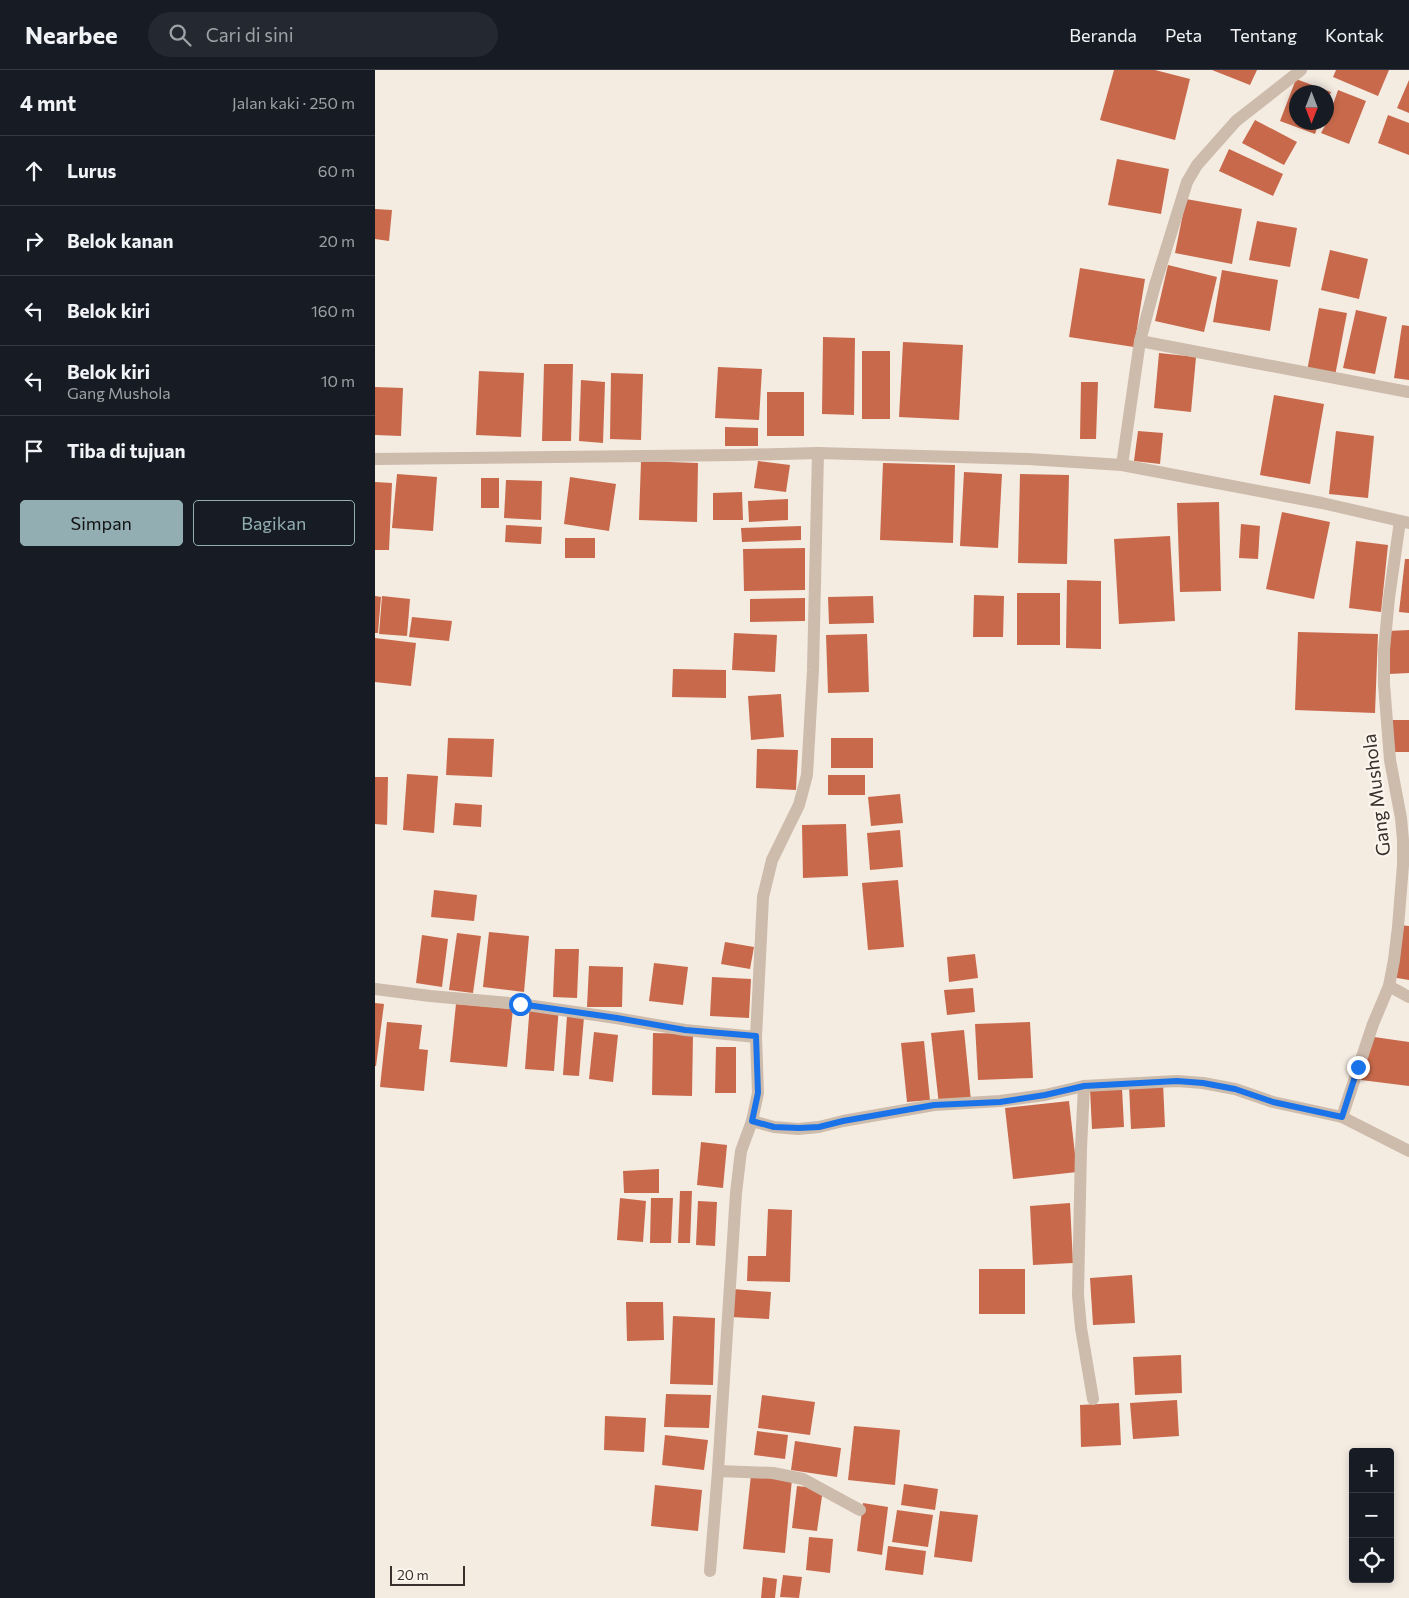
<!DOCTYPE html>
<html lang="id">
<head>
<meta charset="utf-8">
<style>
	body { margin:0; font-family:Commissioner,sans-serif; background:#242831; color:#f1f3f6 }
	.controls { position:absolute; right:15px; bottom:15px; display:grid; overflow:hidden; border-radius:5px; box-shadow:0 2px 8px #0003 }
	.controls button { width:45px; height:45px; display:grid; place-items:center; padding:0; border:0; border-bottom:1px solid #363941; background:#171b24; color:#f1f3f6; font:25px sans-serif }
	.compass { position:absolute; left:914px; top:15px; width:45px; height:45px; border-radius:50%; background:#171b24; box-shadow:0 2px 8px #0003; rotate:180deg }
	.scale { position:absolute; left:15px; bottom:12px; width:75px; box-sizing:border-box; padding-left:5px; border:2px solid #3b302b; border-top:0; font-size:14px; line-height:18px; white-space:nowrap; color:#3b302b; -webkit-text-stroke:4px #fbf5ee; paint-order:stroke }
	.stop { position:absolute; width:15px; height:15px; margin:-11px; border:4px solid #1a73e8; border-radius:50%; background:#fff }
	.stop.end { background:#1a73e8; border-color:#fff; box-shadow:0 1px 5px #0008 }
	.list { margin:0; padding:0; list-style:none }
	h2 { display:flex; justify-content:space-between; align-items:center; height:65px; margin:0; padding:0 20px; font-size:21px }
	h2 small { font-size:16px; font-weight:400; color:#9ea1a6 }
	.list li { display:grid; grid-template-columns:32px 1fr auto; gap:15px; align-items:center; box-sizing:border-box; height:70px; padding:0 20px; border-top:1px solid #363941 }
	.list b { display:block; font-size:19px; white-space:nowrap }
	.list p { margin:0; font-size:16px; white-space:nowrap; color:#9ea1a6 }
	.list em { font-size:16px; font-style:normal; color:#9ea1a6 }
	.actions { display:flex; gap:10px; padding:15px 20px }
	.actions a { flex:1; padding:11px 0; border:1px solid #92aeb2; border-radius:5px; text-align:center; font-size:18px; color:#92aeb2 }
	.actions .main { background:#92aeb2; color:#111 }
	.icon { flex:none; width:28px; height:28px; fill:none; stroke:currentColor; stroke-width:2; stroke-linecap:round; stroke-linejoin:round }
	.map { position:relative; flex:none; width:1034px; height:1528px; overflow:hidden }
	header { display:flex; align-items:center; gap:30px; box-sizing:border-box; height:70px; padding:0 25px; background:#171b24; border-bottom:1px solid #363941 }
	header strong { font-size:24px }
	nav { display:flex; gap:28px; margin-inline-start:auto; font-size:18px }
	.search { width:350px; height:45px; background:#242831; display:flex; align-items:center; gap:12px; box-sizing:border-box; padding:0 18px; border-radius:28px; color:#9ea1a6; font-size:19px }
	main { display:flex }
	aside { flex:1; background:#171b24 }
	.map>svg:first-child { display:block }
	.building { fill:#c8694b }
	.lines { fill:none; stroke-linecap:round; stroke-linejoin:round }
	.minor { stroke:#cdbbac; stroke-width:12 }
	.route { stroke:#1a73e8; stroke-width:6 }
	.labels { text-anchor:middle; stroke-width:4.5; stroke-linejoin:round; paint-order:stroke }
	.street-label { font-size:19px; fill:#3b302b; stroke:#fbf5ee }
</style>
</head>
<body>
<header>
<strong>Nearbee</strong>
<div class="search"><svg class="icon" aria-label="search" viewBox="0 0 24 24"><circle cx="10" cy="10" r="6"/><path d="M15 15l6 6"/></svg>Cari di sini</div>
<nav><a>Beranda</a><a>Peta</a><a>Tentang</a><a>Kontak</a></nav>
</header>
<main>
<aside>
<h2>4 mnt<small>Jalan kaki · 250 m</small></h2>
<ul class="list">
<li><svg class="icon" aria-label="ahead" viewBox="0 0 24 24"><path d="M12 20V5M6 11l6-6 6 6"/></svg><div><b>Lurus</b></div><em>60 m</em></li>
<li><svg class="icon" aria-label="right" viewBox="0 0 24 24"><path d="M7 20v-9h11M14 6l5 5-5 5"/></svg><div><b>Belok kanan</b></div><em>20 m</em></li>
<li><svg class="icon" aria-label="left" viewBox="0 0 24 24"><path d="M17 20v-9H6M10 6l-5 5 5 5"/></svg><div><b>Belok kiri</b></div><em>160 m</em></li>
<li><svg class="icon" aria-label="left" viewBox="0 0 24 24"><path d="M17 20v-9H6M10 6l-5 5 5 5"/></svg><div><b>Belok kiri</b><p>Gang Mushola</p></div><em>10 m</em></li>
<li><svg class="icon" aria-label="arrive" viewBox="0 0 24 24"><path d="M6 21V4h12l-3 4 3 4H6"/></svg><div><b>Tiba di tujuan</b></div></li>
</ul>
<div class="actions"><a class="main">Simpan</a><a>Bagikan</a></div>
</aside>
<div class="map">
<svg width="1034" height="1528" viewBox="0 0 1034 1528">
	<rect width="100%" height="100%" fill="#f4ebe1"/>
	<!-- building -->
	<g class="building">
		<path d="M 739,0 L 780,0 L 815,9 L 800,70 L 725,50 Z"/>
		<path d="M 837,0 L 882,0 L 875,15 Z"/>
		<path d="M 961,0 L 1014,0 L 1003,26 L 958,7 Z"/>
		<path d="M 921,9 L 956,22 L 952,32 L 952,22 L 922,22 L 922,52 L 944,52 L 940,64 L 905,51 Z"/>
		<path d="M 1034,10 L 1034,43 L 1022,38 Z"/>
		<path d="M 963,20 L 991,31 L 974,74 L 946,63 L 952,52 Z"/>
		<path d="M 1013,45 L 1034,53 L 1034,85 L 1003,73 Z"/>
		<path d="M 880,50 L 922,72 L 909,95 L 867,73 Z"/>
		<path d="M 854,79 L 908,104 L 898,126 L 844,101 Z"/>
		<path d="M 742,89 L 794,99 L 786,144 L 733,135 Z"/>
		<path d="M 811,129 L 867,139 L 857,194 L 800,183 Z"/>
		<path d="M 0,139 L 17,140 L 14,171 L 0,169 Z"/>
		<path d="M 882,151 L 922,158 L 915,197 L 874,190 Z"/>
		<path d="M 955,180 L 993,189 L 984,229 L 946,220 Z"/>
		<path d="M 793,195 L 842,207 L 829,262 L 780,251 Z"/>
		<path d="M 705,198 L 770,209 L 759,277 L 694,267 Z"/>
		<path d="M 847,200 L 903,210 L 895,261 L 838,252 Z"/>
		<path d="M 944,238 L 972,243 L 960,306 L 932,301 Z"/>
		<path d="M 981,240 L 1012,247 L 1000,304 L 968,298 Z"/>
		<path d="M 1027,255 L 1034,256 L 1034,310 L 1019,308 Z"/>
		<path d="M 448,267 L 480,268 L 479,345 L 447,344 Z"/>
		<path d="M 528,272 L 588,275 L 584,350 L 524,347 Z"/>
		<rect x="487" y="281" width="28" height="68"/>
		<path d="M 784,283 L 821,287 L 816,342 L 779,338 Z"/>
		<path d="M 169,294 L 198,294 L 196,371 L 167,371 Z"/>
		<path d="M 343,297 L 387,299 L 384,350 L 340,348 Z"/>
		<path d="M 104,301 L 149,303 L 146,367 L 101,365 Z"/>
		<path d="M 236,303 L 268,304 L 266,370 L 235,369 Z"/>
		<path d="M 206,310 L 230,312 L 228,373 L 204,371 Z"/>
		<path d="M 706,312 L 723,312 L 721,369 L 705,369 Z"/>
		<path d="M 0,317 L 28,318 L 26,366 L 0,365 Z"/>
		<rect x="392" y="322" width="37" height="44"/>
		<path d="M 899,325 L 949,334 L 935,414 L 885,405 Z"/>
		<path d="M 350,357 L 383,358 L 383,376 L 350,376 Z"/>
		<path d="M 763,361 L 788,363 L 785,394 L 759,391 Z"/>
		<path d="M 961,361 L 999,366 L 993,428 L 954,424 Z"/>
		<path d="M 266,391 L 323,393 L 322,452 L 264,450 Z"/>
		<path d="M 383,391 L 415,395 L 411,422 L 379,418 Z"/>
		<path d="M 508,393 L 580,395 L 578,473 L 505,470 Z"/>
		<path d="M 589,402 L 627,404 L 623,478 L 585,476 Z"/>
		<path d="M 22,404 L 62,407 L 58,461 L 17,458 Z"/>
		<path d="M 645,404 L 694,405 L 692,494 L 643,493 Z"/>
		<path d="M 195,407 L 241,414 L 234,461 L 189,454 Z"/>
		<rect x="106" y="408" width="18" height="30"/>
		<path d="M 131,410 L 167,411 L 166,450 L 129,448 Z"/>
		<path d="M 0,412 L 17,413 L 14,480 L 0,480 Z"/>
		<path d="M 367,422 L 368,450 L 338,450 L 338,423 Z"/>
		<path d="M 413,429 L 413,450 L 374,452 L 373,431 Z"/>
		<path d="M 844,432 L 846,521 L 805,522 L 802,433 Z"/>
		<path d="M 907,442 L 955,452 L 939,529 L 891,519 Z"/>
		<path d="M 866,454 L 885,456 L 883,489 L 864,488 Z"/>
		<path d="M 131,455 L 167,457 L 166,474 L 130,472 Z"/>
		<path d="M 426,456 L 426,470 L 367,472 L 366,458 Z"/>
		<path d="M 795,466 L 800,551 L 744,554 L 739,469 Z"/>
		<rect x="190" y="468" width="30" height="20"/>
		<path d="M 981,471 L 1013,475 L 1006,542 L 974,538 Z"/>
		<path d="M 430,478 L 430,520 L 369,521 L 368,479 Z"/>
		<path d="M 1030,489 L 1034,489 L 1034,543 L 1024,542 Z"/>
		<path d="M 692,510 L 726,511 L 726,579 L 691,578 Z"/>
		<rect x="642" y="523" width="43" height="52"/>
		<path d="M 599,525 L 629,526 L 628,567 L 598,567 Z"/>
		<path d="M 0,526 L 6,527 L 3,563 L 0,563 Z"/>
		<path d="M 7,526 L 35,529 L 32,566 L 4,564 Z"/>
		<path d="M 498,526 L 499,553 L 454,554 L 453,527 Z"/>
		<path d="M 430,528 L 430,551 L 375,552 L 375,529 Z"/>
		<path d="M 37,547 L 77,551 L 74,571 L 34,567 Z"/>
		<path d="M 1034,560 L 1034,603 L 1014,604 L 1013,561 Z"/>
		<path d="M 923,562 L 1003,564 L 1000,643 L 920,640 Z"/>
		<path d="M 359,563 L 402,565 L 400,602 L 357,600 Z"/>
		<path d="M 492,564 L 494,622 L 453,623 L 451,565 Z"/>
		<path d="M 0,568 L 41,573 L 36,616 L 0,612 Z"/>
		<path d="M 298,599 L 351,600 L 351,628 L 297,627 Z"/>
		<path d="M 406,624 L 409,667 L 376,670 L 373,626 Z"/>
		<rect x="1017" y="650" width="17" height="32"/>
		<path d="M 73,668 L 119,669 L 117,707 L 71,705 Z"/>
		<rect x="456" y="668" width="42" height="30"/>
		<path d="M 382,679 L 423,680 L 421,720 L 381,718 Z"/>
		<path d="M 32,704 L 63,706 L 59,763 L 28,760 Z"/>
		<rect x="453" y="705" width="37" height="20"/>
		<path d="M 0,707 L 13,707 L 12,755 L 0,754 Z"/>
		<path d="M 525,724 L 528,753 L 496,756 L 493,727 Z"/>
		<path d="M 80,733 L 107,735 L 106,757 L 78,755 Z"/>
		<path d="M 471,754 L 473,806 L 428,808 L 427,755 Z"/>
		<path d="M 525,760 L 528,797 L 495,800 L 492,763 Z"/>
		<path d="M 523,810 L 529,877 L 493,880 L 487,813 Z"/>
		<path d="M 59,820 L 102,825 L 99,851 L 56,847 Z"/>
		<path d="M 1024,855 L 1034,856 L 1034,910 L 1016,907 Z"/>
		<path d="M 114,862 L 154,866 L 149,922 L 108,917 Z"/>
		<path d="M 82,863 L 106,866 L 98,923 L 74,920 Z"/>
		<path d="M 47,865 L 73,869 L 67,917 L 41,913 Z"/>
		<path d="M 350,872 L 379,877 L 375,899 L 346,894 Z"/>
		<path d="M 180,879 L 204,879 L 202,928 L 178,927 Z"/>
		<path d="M 600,884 L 603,908 L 574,912 L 572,887 Z"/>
		<path d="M 279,893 L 313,897 L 308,935 L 274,931 Z"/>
		<path d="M 214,896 L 248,897 L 247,937 L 212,937 Z"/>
		<path d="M 337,907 L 376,909 L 374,948 L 335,946 Z"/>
		<path d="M 598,918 L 600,942 L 572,945 L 569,920 Z"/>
		<path d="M 0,933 L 9,934 L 1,996 L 0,996 Z"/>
		<path d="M 155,933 L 184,936 L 179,1001 L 150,999 Z"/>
		<path d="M 81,934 L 138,939 L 132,997 L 75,992 Z"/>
		<path d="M 192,946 L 209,947 L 204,1006 L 188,1005 Z"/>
		<path d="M 12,952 L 47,955 L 44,979 L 53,980 L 49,1021 L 5,1017 Z"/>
		<path d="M 655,952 L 658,1008 L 603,1010 L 600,954 Z"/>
		<path d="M 589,960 L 596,1031 L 564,1035 L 556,963 Z"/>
		<path d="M 219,962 L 243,965 L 238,1012 L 214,1009 Z"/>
		<path d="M 278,963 L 318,964 L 317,1026 L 277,1025 Z"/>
		<path d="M 992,966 L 1034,972 L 1034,1016 L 986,1010 Z"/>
		<path d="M 549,971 L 555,1030 L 532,1032 L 526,973 Z"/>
		<path d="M 341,977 L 361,977 L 361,1023 L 340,1023 Z"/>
		<path d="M 788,1013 L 790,1057 L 756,1059 L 754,1015 Z"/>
		<path d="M 747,1018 L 749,1057 L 717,1059 L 715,1019 Z"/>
		<path d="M 694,1031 L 702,1102 L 638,1109 L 630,1038 Z"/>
		<path d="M 326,1072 L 352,1075 L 348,1118 L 322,1115 Z"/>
		<path d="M 284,1099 L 284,1123 L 249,1123 L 248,1101 Z"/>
		<path d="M 305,1121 L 317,1121 L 315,1173 L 303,1173 Z"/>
		<path d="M 245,1128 L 271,1131 L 268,1172 L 242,1170 Z"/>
		<path d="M 276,1128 L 298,1128 L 296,1173 L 275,1173 Z"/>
		<path d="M 323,1131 L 342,1132 L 340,1176 L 321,1175 Z"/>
		<path d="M 695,1133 L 698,1193 L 658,1195 L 655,1136 Z"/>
		<path d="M 393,1139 L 417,1140 L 415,1212 L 372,1211 L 373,1186 L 391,1186 Z"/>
		<rect x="604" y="1199" width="46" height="45"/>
		<path d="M 757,1205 L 760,1253 L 718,1255 L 715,1208 Z"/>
		<path d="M 358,1219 L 396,1222 L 394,1249 L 356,1247 Z"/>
		<path d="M 251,1232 L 288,1232 L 289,1270 L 252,1271 Z"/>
		<path d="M 298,1246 L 340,1248 L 338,1315 L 295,1314 Z"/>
		<path d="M 806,1285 L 807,1323 L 760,1325 L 758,1287 Z"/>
		<path d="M 291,1324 L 336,1325 L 334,1358 L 289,1357 Z"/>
		<path d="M 387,1325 L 440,1332 L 435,1365 L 383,1358 Z"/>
		<path d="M 802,1330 L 804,1366 L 758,1369 L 755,1333 Z"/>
		<path d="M 744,1333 L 746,1375 L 706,1377 L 705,1335 Z"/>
		<path d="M 230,1346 L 271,1348 L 269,1382 L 229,1380 Z"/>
		<path d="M 479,1356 L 525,1360 L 520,1415 L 473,1410 Z"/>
		<path d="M 382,1361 L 413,1365 L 410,1389 L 379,1385 Z"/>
		<path d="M 290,1365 L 333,1370 L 329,1400 L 287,1395 Z"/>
		<path d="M 420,1371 L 466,1378 L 462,1407 L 416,1400 Z"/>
		<path d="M 376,1405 L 417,1409 L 410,1483 L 368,1479 Z"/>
		<path d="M 529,1414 L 563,1419 L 560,1440 L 526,1435 Z"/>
		<path d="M 280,1415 L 327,1420 L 323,1461 L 276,1456 Z"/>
		<path d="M 422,1416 L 448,1419 L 442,1461 L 417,1458 Z"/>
		<path d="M 488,1433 L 513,1437 L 507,1485 L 482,1481 Z"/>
		<path d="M 522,1440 L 558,1445 L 553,1477 L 517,1472 Z"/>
		<path d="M 565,1441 L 603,1445 L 597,1492 L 559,1487 Z"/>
		<path d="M 434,1467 L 458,1469 L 455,1503 L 431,1500 Z"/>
		<path d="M 513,1476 L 551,1481 L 548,1505 L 510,1500 Z"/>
		<path d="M 408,1505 L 427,1507 L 424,1528 L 405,1527 Z"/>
		<path d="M 388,1507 L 402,1509 L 400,1528 L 386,1528 Z"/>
	</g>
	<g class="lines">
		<!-- minor -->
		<g class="minor">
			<path d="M 765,271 L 1034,322"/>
			<path d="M 0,389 L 363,385 L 443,383 L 653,389 L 747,395 L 947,433 L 1034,453"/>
			<path d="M 747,395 L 765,271 L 780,215 L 812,112 L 822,95 L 861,51 L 926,0"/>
			<path d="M 1014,916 L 1034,927"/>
			<path d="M 0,919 L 55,926 L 145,934 L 241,948 L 310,960 L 381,967"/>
			<path d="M 709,1016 L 706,1078 L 703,1225 L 706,1258 L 718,1329"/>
			<path d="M 967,1047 L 998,954 L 1014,916 L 1019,890 L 1023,857 L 1028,795 L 1028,770 L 1026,748 L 1015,690 L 1009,614 L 1009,580 L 1014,528 L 1025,451"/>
			<path d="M 377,1051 L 399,1057 L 423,1059 L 444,1057 L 468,1051 L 559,1035 L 625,1031 L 670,1025 L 709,1016 L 802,1011 L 828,1013 L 860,1019 L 898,1032 L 967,1047 L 1034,1081"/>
			<path d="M 343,1401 L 398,1403 L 428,1409 L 485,1440"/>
			<path d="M 335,1501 L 343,1401 L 361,1123 L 366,1081 L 377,1051 L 383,1023 L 381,967 L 388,827 L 397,790 L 424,735 L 432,705 L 438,600 L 443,383"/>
		</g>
	</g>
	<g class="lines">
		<!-- route -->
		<path class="route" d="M 145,934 L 242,948 L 310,960 L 381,966 L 383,1023 L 377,1051 L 399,1057 L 424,1058 L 444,1057 L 468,1051 L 559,1035 L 625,1032 L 670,1025 L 709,1016 L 802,1011 L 828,1013 L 860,1019 L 898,1032 L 967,1047 L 983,997"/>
	</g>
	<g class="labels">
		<!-- street labels -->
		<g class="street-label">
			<text transform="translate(1001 725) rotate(-97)" y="7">Gang Mushola</text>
		</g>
	</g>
</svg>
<div class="controls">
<button>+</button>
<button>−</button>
<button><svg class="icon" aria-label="locate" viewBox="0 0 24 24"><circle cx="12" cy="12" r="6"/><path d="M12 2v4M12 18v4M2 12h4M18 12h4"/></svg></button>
</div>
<svg class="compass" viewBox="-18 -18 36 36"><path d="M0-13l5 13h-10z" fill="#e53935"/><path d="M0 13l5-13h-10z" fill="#9ea1a6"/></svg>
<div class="scale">20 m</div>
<div class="stop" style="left:145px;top:934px"></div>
<div class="stop end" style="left:983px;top:997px"></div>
</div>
</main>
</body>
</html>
